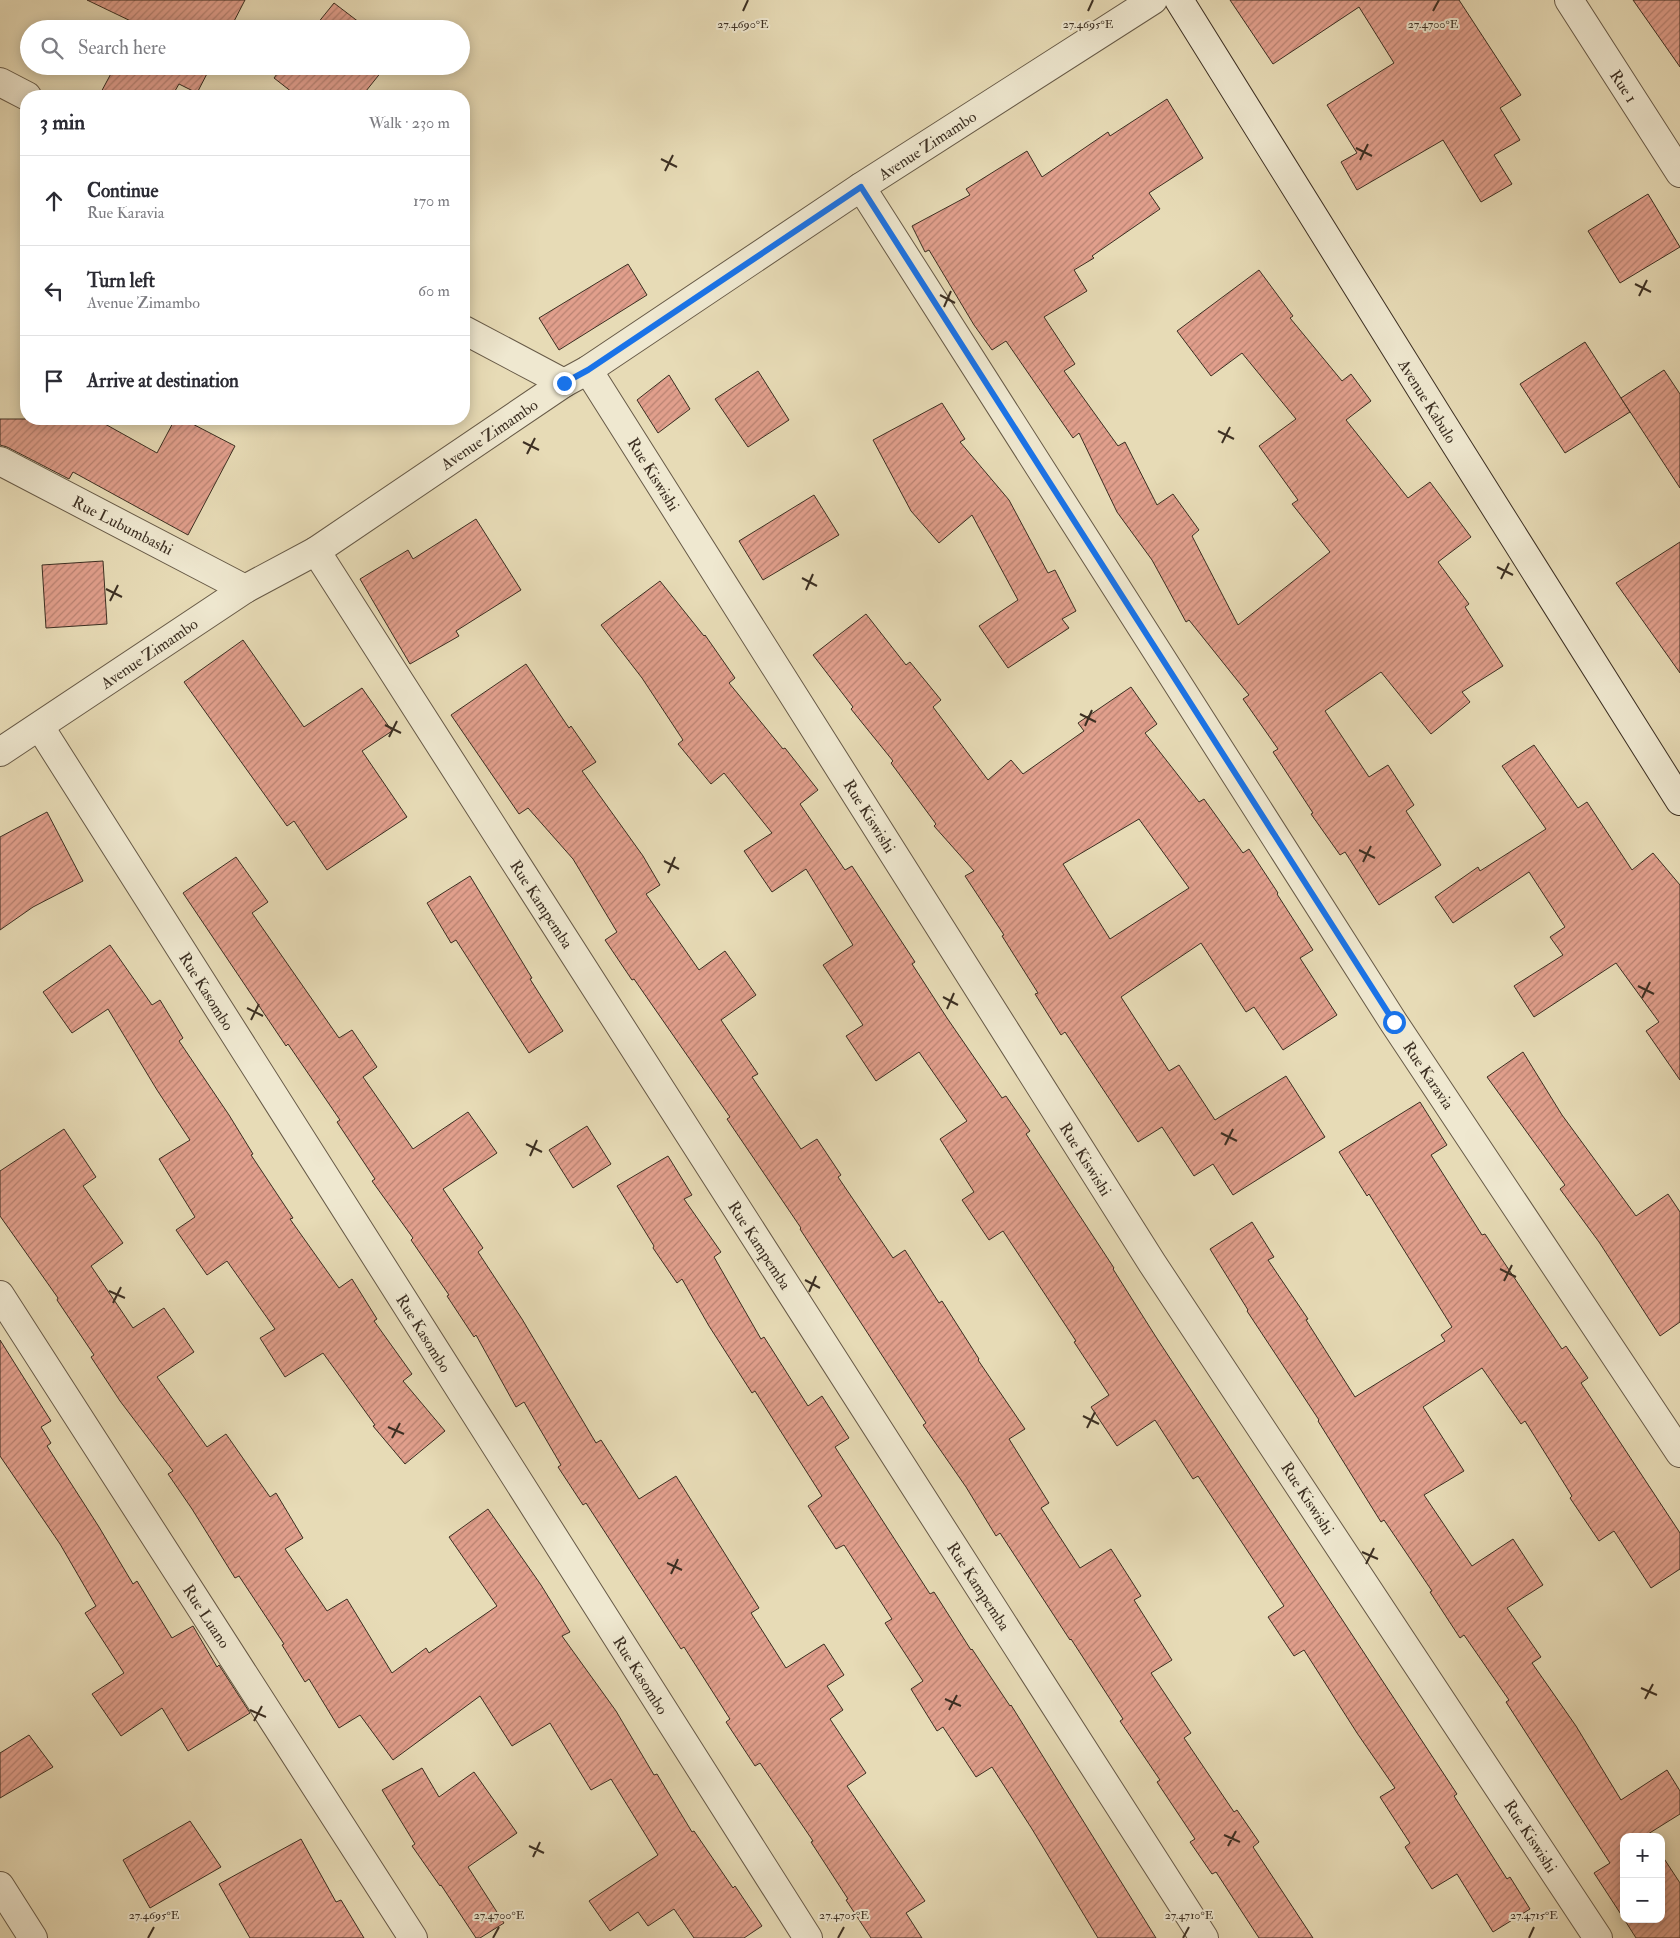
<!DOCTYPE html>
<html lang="en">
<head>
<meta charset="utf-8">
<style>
	body { margin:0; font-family:"IM FELL Double Pica",serif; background:#f2f2f3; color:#2b2b33 }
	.controls { position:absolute; right:15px; bottom:15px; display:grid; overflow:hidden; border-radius:10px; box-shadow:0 2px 12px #0003 }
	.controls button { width:45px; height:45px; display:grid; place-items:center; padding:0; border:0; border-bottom:1px solid #e1e1e2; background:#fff; color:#2b2b33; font:25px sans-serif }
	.stop { position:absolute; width:15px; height:15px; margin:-11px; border:4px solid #1a73e8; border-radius:50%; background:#fff }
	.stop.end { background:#1a73e8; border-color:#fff; box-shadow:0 1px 5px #0008 }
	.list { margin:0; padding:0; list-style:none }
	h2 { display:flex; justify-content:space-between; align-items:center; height:65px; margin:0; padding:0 20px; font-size:21px }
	h2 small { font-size:16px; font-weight:400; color:#7c7c81 }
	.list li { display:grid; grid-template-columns:32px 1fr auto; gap:15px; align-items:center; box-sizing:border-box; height:90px; padding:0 20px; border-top:1px solid #e1e1e2 }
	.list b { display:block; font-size:19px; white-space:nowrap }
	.list p { margin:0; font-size:16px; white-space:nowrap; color:#7c7c81 }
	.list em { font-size:16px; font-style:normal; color:#7c7c81 }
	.icon { flex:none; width:28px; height:28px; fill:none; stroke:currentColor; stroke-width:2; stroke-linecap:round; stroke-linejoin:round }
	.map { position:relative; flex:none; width:1680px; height:1938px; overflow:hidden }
	.search { position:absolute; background:#fff; box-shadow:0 2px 12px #0003; left:20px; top:20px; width:450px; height:55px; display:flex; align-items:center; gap:12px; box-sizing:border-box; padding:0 18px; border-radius:28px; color:#7c7c81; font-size:19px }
	.panel { position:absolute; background:#fff; box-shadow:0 2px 12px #0003; left:20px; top:90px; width:450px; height:335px; border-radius:20px }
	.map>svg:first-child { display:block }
	.building { fill:url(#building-hatch); stroke:#3c2f22; fill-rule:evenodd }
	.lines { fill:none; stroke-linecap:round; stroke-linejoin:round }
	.street-casing { stroke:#675a47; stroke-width:30 }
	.secondary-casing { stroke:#3c2f22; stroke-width:30 }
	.street { stroke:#efe8d0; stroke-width:28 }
	.secondary { stroke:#efe8d0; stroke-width:28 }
	.route { stroke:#1a73e8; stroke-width:6 }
	.ticks { fill:none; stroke:#3c2f22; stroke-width:2 }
	.labels { text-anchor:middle; stroke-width:4; stroke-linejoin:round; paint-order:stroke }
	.street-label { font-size:16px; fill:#3c2f22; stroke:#efe8d0 }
	.ticks-label { font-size:12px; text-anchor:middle; fill:#3c2f22; stroke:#efe8d0; stroke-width:4; stroke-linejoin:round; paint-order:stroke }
</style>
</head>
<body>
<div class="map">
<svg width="1680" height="1938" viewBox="0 0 1680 1938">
	<defs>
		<pattern id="building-hatch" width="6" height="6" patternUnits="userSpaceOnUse" patternTransform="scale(1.25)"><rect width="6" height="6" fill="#e19f8c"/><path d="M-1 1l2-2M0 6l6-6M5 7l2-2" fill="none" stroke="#b88272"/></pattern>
	</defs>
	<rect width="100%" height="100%" fill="#e7dbb6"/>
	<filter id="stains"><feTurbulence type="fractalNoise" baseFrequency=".004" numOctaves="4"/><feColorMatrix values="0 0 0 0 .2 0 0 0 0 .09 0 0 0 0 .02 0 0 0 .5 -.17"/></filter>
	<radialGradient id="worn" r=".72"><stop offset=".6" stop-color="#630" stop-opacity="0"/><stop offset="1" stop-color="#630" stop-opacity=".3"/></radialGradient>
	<!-- building -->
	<g class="building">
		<path d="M 87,0 L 245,0 L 230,29 L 134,29 L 137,24 Z"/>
		<path d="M 1230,0 L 1459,0 L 1521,95 L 1500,108 L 1520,140 L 1494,155 L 1512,184 L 1481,202 L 1443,140 L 1357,190 L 1341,162 L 1357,153 L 1327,105 L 1394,63 L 1359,7 L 1273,64 Z"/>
		<path d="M 1633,0 L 1680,0 L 1680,67 Z"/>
		<path d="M 334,3 L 368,29 L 313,29 Z"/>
		<path d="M 115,66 L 211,66 L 197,93 L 179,84 L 172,96 L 99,96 Z"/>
		<path d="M 283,66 L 386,66 L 362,96 L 297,96 L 274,78 Z"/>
		<path d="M 1167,99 L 1203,158 L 1149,193 L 1160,209 L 1092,256 L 1094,258 L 1074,270 L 1087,291 L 1044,317 L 1075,364 L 1064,371 L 1118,446 L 1125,442 L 1157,505 L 1173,494 L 1199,530 L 1192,536 L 1238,625 L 1330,552 L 1292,504 L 1298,500 L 1259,446 L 1296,419 L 1242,353 L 1211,376 L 1177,331 L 1259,270 L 1293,316 L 1290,318 L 1342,381 L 1351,374 L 1371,401 L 1346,420 L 1408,498 L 1430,482 L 1471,537 L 1438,562 L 1469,604 L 1465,607 L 1503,666 L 1462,692 L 1470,702 L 1431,734 L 1381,672 L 1325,711 L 1369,777 L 1388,765 L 1414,805 L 1406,811 L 1441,865 L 1379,905 L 1345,852 L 1340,855 L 1311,814 L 1313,813 L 1273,752 L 1278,749 L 1243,699 L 1249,695 L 1189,620 L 1186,622 L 1152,560 L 1117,512 L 1079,433 L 1073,438 L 1006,341 L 992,350 L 974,325 L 929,250 L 925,252 L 912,226 L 970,195 L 966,189 L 1027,151 L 1042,177 L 1108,132 L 1110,136 Z"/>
		<path d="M 1648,194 L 1680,247 L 1620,283 L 1588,231 Z"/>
		<path d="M 628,264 L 647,295 L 559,350 L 539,318 Z"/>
		<path d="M 1585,342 L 1630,412 L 1565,453 L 1520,384 Z"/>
		<path d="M 1664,370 L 1680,394 L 1680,488 L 1621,398 Z"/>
		<path d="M 758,371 L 789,420 L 748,447 L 715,399 Z"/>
		<path d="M 669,375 L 690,409 L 658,433 L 637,400 Z"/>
		<path d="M 942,403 L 965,439 L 960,442 L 1009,500 L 1048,573 L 1055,570 L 1076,611 L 1062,619 L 1069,628 L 1008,668 L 979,626 L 1018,600 L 972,515 L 939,543 L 911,511 L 873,440 Z"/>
		<path d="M 0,419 L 96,419 L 157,453 L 175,419 L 183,419 L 235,446 L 188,535 L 73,472 L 69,479 L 7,447 L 0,445 Z"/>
		<path d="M 814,495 L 839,535 L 763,580 L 739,541 Z"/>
		<path d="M 476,519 L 521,590 L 456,631 L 459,636 L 410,664 L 360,579 L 408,550 L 413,559 Z"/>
		<path d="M 1680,542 L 1680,673 L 1616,583 Z"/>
		<path d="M 103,561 L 107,624 L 46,628 L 42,565 Z"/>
		<path d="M 660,581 L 704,636 L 705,635 L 735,678 L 729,683 L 783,749 L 785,748 L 818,790 L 800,804 L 845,870 L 852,866 L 915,962 L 912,964 L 947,1018 L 1002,1098 L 1006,1096 L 1030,1131 L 1026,1134 L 1114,1268 L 1113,1269 L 1156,1337 L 1457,1794 L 1454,1796 L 1507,1879 L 1510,1877 L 1530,1909 L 1493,1932 L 1457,1874 L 1432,1889 L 1405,1847 L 1410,1843 L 1380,1797 L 1395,1788 L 1357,1733 L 1304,1650 L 1294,1656 L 1268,1617 L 1284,1606 L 1198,1476 L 1193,1479 L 1155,1420 L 1117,1446 L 1091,1407 L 1109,1395 L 1074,1342 L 1076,1341 L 1003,1231 L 989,1240 L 962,1200 L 974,1192 L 940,1139 L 967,1121 L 919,1052 L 876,1081 L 846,1036 L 863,1025 L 823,965 L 853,945 L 806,869 L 772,892 L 744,851 L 772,833 L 724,773 L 711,784 L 678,744 L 683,740 L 642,678 L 601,625 Z"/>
		<path d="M 866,614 L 906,665 L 910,662 L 941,700 L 933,707 L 988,780 L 1011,760 L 1023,774 L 1084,731 L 1078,723 L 1131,687 L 1157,724 L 1145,733 L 1199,802 L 1204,799 L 1243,853 L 1249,849 L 1278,893 L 1277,894 L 1313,950 L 1300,958 L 1337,1015 L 1283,1050 L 1254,1007 L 1246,1012 L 1201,943 L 1121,997 L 1169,1071 L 1179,1065 L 1215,1120 L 1286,1076 L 1325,1137 L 1233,1195 L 1213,1164 L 1194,1176 L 1162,1127 L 1138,1142 L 1065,1032 L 1061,1035 L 1035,994 L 1038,993 L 1002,936 L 1004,935 L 965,876 L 974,871 L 934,826 L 936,824 L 891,763 L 893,761 L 851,709 L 853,707 L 813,655 ZM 1139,819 L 1189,888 L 1110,939 L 1063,864 Z"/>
		<path d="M 243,640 L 304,727 L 362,688 L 392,731 L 362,751 L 407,817 L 327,870 L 294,821 L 287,826 L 184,682 Z"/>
		<path d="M 526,664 L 569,728 L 571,726 L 596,762 L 582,771 L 643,856 L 660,885 L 646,894 L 699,970 L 725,951 L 756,995 L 721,1020 L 758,1074 L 752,1077 L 801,1149 L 817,1139 L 841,1175 L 838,1177 L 893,1258 L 905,1250 L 939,1303 L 942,1301 L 979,1359 L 978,1360 L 1025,1429 L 1009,1439 L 1049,1503 L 1041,1508 L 1080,1568 L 1111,1549 L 1141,1596 L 1134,1600 L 1172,1660 L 1151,1673 L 1191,1733 L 1184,1738 L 1234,1812 L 1237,1810 L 1259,1842 L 1253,1847 L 1313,1938 L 1259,1938 L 1216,1872 L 1212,1874 L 1190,1842 L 1195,1839 L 1157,1782 L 1160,1780 L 1120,1721 L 1123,1719 L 1071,1639 L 1070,1640 L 1000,1533 L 996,1536 L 966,1487 L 923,1425 L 926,1423 L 800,1229 L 801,1228 L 727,1119 L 730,1117 L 634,979 L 632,980 L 605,940 L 617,932 L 573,859 L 528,808 L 519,814 L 451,715 Z"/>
		<path d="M 1534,745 L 1578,808 L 1587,802 L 1632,870 L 1653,853 L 1680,885 L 1680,1080 L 1646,1031 L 1659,1022 L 1616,963 L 1534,1017 L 1514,986 L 1563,955 L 1550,937 L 1565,927 L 1529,872 L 1453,923 L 1435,897 L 1478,867 L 1480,871 L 1546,829 L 1502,766 Z"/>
		<path d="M 47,812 L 83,881 L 33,907 L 0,930 L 0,837 Z"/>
		<path d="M 236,857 L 268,902 L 252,913 L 339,1038 L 352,1030 L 377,1067 L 363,1077 L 413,1149 L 468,1112 L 497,1153 L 443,1189 L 483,1248 L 478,1252 L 522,1319 L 596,1443 L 601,1440 L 639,1499 L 676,1476 L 759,1608 L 751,1613 L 786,1668 L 824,1644 L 844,1675 L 827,1686 L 843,1710 L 830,1719 L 866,1773 L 847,1786 L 925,1901 L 906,1913 L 922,1938 L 871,1938 L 846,1900 L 848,1899 L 811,1842 L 813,1841 L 760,1763 L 755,1766 L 726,1722 L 730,1719 L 684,1647 L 681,1649 L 586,1503 L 583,1505 L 558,1467 L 561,1465 L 524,1402 L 516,1407 L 476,1335 L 474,1337 L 447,1296 L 449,1295 L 411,1240 L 413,1238 L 372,1181 L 375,1179 L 337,1122 L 340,1120 L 288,1044 L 286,1046 L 183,893 Z"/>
		<path d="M 470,876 L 532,978 L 530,979 L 563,1031 L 529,1053 L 456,940 L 451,943 L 427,903 Z"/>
		<path d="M 110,945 L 152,1005 L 160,1000 L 183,1038 L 179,1041 L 229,1115 L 253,1154 L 251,1155 L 293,1218 L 290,1219 L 339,1288 L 352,1279 L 377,1319 L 374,1321 L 412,1374 L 403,1381 L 445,1431 L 405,1464 L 373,1426 L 375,1425 L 323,1353 L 285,1377 L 260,1338 L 275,1329 L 227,1261 L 207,1275 L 176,1230 L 195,1217 L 159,1159 L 190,1140 L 157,1090 L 108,1009 L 72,1033 L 43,992 Z"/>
		<path d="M 1523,1052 L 1562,1115 L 1636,1216 L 1668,1194 L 1680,1212 L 1680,1322 L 1660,1336 L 1599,1242 L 1560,1189 L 1565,1185 L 1487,1077 Z"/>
		<path d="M 1420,1102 L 1447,1145 L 1431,1155 L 1482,1235 L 1485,1234 L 1562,1349 L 1566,1346 L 1588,1378 L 1581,1383 L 1680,1533 L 1680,1569 L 1651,1588 L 1614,1531 L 1599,1541 L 1570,1498 L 1572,1496 L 1525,1421 L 1521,1424 L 1482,1368 L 1423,1407 L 1464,1471 L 1424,1495 L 1472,1566 L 1513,1539 L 1543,1585 L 1507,1608 L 1541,1657 L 1532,1663 L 1576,1726 L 1621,1800 L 1667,1770 L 1680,1791 L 1680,1814 L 1648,1834 L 1650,1837 L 1624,1837 L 1624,1919 L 1594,1873 L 1610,1863 L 1506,1702 L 1509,1700 L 1464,1635 L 1460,1638 L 1430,1592 L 1432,1591 L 1384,1520 L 1381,1522 L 1318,1421 L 1319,1420 L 1247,1311 L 1248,1310 L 1210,1249 L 1252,1222 L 1274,1257 L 1268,1260 L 1308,1319 L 1306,1320 L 1355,1397 L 1445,1341 L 1441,1335 L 1452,1327 L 1369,1194 L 1367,1196 L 1339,1152 Z"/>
		<path d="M 587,1126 L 611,1164 L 573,1188 L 549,1150 Z"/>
		<path d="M 64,1129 L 96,1177 L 83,1186 L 123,1243 L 91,1266 L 133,1328 L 164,1308 L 194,1352 L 157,1377 L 207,1447 L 226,1434 L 270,1497 L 276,1493 L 303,1538 L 285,1549 L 327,1611 L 347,1599 L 392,1673 L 426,1648 L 429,1653 L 497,1606 L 449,1537 L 488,1509 L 541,1585 L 570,1632 L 562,1636 L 616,1711 L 654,1775 L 657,1774 L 692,1832 L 694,1831 L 733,1888 L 735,1886 L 762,1926 L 744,1938 L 694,1938 L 674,1909 L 648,1926 L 638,1912 L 610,1931 L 589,1901 L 658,1855 L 611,1779 L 591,1790 L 550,1723 L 512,1746 L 480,1696 L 393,1760 L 360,1715 L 339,1728 L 309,1679 L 305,1682 L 282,1645 L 284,1644 L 239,1576 L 235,1578 L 192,1509 L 168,1474 L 173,1471 L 120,1401 L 91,1357 L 94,1355 L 57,1300 L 58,1298 L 0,1216 L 0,1171 Z"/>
		<path d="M 668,1156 L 692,1195 L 684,1199 L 721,1252 L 714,1257 L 761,1339 L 764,1337 L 808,1406 L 822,1396 L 849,1438 L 835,1447 L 930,1594 L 934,1592 L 971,1650 L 972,1649 L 1010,1706 L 1011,1705 L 1156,1938 L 1098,1938 L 1032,1829 L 992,1767 L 976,1777 L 943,1727 L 937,1731 L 911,1689 L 923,1681 L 885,1623 L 892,1619 L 844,1545 L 836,1549 L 808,1506 L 822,1496 L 755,1391 L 752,1393 L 709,1326 L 682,1279 L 677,1283 L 653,1248 L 654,1246 L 617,1186 Z"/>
		<path d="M 0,1340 L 51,1421 L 41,1427 L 51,1443 L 47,1446 L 99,1527 L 133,1584 L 137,1581 L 172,1638 L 193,1626 L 217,1667 L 219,1665 L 250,1713 L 188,1751 L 162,1708 L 121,1736 L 92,1694 L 124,1673 L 85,1613 L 96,1606 L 60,1544 L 0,1456 Z"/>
		<path d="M 29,1735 L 53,1767 L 0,1798 L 0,1753 Z"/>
		<path d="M 422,1768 L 439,1797 L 474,1772 L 517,1833 L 468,1867 L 504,1923 L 480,1938 L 476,1938 L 441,1885 L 440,1886 L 412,1846 L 415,1844 L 382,1790 Z"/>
		<path d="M 190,1821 L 221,1867 L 150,1908 L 123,1860 Z"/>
		<path d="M 301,1839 L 336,1902 L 341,1900 L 364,1938 L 250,1938 L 219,1884 Z"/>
		<path d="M 1661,1854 L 1680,1883 L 1680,1938 L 1636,1938 L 1624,1919 L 1661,1919 Z"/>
	</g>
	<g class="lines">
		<!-- street casing -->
		<g class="street-casing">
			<g id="street">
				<path d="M 1569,0 L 1680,173"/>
				<path d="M 0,82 L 27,96"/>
				<path d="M 861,187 L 1394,1023 L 1680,1453"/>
				<path d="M 464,330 L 564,383"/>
				<path d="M 588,370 L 1152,1263 L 1598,1938"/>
				<path d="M 0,461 L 245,589"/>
				<path d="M 316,551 L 1204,1938"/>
				<path d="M 40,727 L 808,1938"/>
				<path d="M 0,752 L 245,589 L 316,551 L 564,383 L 588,370 L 861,187 L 1153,0"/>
				<path d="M 0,1295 L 413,1938"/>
				<path d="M 0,1886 L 33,1938"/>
			</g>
		</g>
		<!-- secondary casing -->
		<g class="secondary-casing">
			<path id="secondary" d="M 1179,0 L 1441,421 L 1680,801"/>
		</g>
		<!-- street -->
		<use href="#street" class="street"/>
		<!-- secondary -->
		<use href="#secondary" class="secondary"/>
	</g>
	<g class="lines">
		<!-- route -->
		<path class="route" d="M 564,383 L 588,370 L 861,187 L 1394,1022"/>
	</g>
	<!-- ticks -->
	<path class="ticks" d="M 743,11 L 748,0M 1088,11 L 1093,0M 1433,11 L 1439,0M 1356,148 L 1372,156M 661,159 L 677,167M 1360,160 L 1368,144M 665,171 L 673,155M 1635,284 L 1651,292M 940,295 L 955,303M 1639,296 L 1647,280M 944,307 L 951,291M 1218,431 L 1234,439M 523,442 L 539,450M 1222,443 L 1230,427M 527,454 L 535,438M 1497,567 L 1513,575M 802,578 L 817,586M 1501,579 L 1509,563M 106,589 L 122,597M 806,590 L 813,574M 110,601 L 118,585M 1080,714 L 1096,722M 385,725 L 401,733M 1085,726 L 1092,710M 389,737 L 397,721M 1359,850 L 1375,858M 664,861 L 679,869M 1363,862 L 1371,846M 668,873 L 675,857M 1638,986 L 1654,994M 943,997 L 958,1005M 1642,998 L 1650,982M 247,1008 L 263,1016M 947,1009 L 954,993M 251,1020 L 259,1004M 1221,1133 L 1237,1141M 526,1144 L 542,1152M 1225,1145 L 1233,1129M 530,1156 L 537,1140M 1500,1269 L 1516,1277M 805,1280 L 820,1288M 1504,1281 L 1512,1265M 109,1291 L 125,1298M 809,1292 L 816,1276M 113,1303 L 121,1287M 1083,1416 L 1099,1424M 388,1427 L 404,1434M 1087,1428 L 1095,1412M 392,1438 L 400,1423M 1362,1552 L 1378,1559M 667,1563 L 682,1570M 1366,1564 L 1374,1548M 671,1574 L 678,1559M 1641,1688 L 1657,1695M 945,1699 L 961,1706M 1645,1699 L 1653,1684M 250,1710 L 266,1717M 949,1710 L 957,1695M 254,1721 L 262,1706M 1224,1835 L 1240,1842M 529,1846 L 544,1853M 1228,1846 L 1236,1831M 533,1857 L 540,1842M 148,1938 L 154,1927M 493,1938 L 499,1927M 838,1938 L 844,1927M 1183,1938 L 1189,1927M 1529,1938 L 1534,1927"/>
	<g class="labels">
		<!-- street labels -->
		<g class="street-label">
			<text transform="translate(1624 86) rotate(57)" y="6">Rue 1</text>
			<text transform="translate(927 145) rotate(-33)" y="6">Avenue Zimambo</text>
			<text transform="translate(1428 401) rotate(58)" y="6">Avenue Kabulo</text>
			<text transform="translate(489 434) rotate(-34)" y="6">Avenue Zimambo</text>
			<text transform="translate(654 474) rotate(58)" y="6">Rue Kiswishi</text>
			<text transform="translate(123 525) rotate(27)" y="6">Rue Lubumbashi</text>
			<text transform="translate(149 653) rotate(-34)" y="6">Avenue Zimambo</text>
			<text transform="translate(870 816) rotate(58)" y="6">Rue Kiswishi</text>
			<text transform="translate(542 904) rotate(57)" y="6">Rue Kampemba</text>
			<text transform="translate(207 991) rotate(58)" y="6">Rue Kasombo</text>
			<text transform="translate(1429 1075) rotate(56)" y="6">Rue Karavia</text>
			<text transform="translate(1086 1159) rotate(58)" y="6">Rue Kiswishi</text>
			<text transform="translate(760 1245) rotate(57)" y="6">Rue Kampemba</text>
			<text transform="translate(424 1333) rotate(58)" y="6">Rue Kasombo</text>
			<text transform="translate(1308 1498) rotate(57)" y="6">Rue Kiswishi</text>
			<text transform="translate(979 1586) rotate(57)" y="6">Rue Kampemba</text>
			<text transform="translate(207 1616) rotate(57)" y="6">Rue Luano</text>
			<text transform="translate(641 1675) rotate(58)" y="6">Rue Kasombo</text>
			<text transform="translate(1531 1836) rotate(57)" y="6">Rue Kiswishi</text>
		</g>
	</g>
	<g class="ticks-label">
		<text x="743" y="28">27.4690°E</text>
		<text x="1088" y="28">27.4695°E</text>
		<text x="1433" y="28">27.4700°E</text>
		<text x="154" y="1919">27.4695°E</text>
		<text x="499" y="1919">27.4700°E</text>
		<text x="844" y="1919">27.4705°E</text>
		<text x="1189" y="1919">27.4710°E</text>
		<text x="1534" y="1919">27.4715°E</text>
	</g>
	<rect width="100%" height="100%" filter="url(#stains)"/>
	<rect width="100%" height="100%" fill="url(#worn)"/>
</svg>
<div class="controls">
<button>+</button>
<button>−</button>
</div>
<div class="stop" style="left:1394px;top:1022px"></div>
<div class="stop end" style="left:564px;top:383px"></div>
<div class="search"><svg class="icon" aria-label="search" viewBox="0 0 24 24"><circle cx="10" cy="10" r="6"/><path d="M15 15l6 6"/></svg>Search here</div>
<section class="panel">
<h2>3 min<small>Walk · 230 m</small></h2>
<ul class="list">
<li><svg class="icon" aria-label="ahead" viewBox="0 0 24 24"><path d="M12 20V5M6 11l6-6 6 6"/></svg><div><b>Continue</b><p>Rue Karavia</p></div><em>170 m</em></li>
<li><svg class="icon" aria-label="left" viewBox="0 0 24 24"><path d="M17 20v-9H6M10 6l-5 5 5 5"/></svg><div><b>Turn left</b><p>Avenue Zimambo</p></div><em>60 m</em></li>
<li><svg class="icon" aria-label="arrive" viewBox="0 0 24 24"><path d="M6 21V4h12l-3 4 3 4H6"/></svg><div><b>Arrive at destination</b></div></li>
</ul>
</section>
</div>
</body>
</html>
